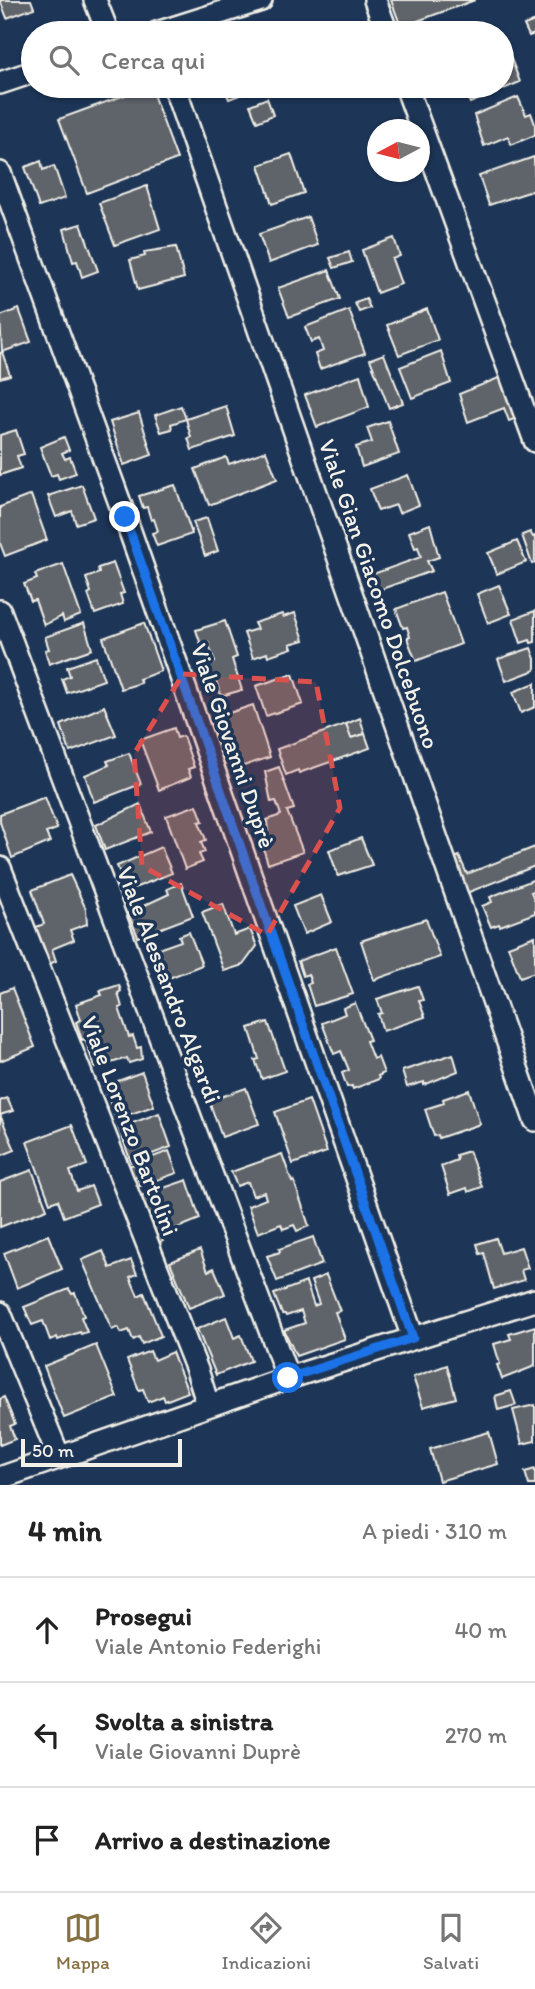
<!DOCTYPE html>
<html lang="it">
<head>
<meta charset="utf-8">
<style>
	body { margin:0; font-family:Itim,sans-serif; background:#f6f6f6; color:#222 }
	.compass { position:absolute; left:367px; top:119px; width:63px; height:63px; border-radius:50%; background:#fff; box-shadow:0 2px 5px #0004; rotate:263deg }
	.scale { position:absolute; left:21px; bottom:18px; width:161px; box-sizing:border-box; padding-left:7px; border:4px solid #f4f1e8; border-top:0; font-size:19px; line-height:24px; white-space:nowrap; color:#f4f1e8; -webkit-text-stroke:5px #1d3557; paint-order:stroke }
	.stop { position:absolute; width:21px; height:21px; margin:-16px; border:5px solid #1a73e8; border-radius:50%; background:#fff }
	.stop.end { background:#1a73e8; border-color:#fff; box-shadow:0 2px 7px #0008 }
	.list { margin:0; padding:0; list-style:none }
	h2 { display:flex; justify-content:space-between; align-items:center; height:91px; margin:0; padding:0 28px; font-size:30px }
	h2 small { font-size:23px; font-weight:400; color:#767676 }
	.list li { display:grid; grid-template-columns:46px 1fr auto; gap:21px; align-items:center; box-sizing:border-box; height:105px; padding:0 28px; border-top:2px solid #e0e0e0 }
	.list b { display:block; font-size:26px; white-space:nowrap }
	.list p { margin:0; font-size:23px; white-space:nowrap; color:#767676 }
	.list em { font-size:23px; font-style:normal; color:#767676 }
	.icon { flex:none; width:38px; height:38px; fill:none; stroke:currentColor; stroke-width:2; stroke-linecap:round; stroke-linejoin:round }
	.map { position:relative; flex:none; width:535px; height:1485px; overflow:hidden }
	.search { position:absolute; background:#fff; box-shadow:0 2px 5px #0004; left:21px; right:21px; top:21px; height:77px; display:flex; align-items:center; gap:18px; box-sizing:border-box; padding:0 24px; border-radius:38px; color:#767676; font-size:26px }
	.sheet { height:406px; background:#fff }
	nav { display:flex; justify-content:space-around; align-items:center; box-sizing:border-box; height:98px; border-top:2px solid #e0e0e0; background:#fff; font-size:19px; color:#767676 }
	nav a { display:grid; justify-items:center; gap:4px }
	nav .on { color:#857141 }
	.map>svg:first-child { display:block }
	.building { fill:#5e646a; stroke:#f4f1e8; stroke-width:2 }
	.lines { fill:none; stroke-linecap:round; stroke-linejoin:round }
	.minor-casing { stroke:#f4f1e8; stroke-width:26 }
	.minor { stroke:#1d3557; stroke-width:21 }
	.route { stroke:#1a73e8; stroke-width:9 }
	.marked { fill:#dc504e; fill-opacity:0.2; stroke:#dc504e; stroke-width:5; stroke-dasharray:14 9; stroke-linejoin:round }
	.labels { text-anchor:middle; stroke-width:7; stroke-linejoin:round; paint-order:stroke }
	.street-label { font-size:24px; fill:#f4f1e8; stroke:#1d3557 }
</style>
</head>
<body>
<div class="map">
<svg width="535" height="1485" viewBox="0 0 535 1485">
	<rect width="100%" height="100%" fill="#1d3557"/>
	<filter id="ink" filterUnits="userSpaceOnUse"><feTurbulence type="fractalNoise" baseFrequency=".0143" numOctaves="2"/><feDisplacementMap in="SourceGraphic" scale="14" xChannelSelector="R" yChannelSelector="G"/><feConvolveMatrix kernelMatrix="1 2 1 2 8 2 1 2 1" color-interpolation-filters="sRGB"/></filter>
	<g filter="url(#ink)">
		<!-- building -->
		<g class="building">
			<path d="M 0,0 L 31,0 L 34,8 L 7,18 Z"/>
			<path d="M 391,0 L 475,0 L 401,27 Z"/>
			<path d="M 535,21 L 535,34 L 529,36 L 524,25 Z"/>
			<path d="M 510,56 L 520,82 L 470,103 L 463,86 L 502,86 L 502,59 Z"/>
			<path d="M 150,86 L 177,159 L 87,193 L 59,119 Z"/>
			<path d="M 223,86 L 251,86 L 246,88 L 248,92 L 229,99 Z"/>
			<path d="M 518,97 L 526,115 L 531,113 L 535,124 L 535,135 L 511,145 L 508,136 L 484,146 L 474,115 Z"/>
			<path d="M 267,98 L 273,115 L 257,122 L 250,105 Z"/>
			<path d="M 291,154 L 304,193 L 272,204 L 259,165 Z"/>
			<path d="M 534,157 L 535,190 L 489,205 L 479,176 Z"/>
			<path d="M 41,161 L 43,170 L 54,166 L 65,198 L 39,207 L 25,167 Z"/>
			<path d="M 147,186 L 160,229 L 115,245 L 99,203 Z"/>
			<path d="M 308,217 L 318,245 L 269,263 L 259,234 Z"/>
			<path d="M 81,224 L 98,271 L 82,277 L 77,261 L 73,262 L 64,229 Z"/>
			<path d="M 394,238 L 400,256 L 392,259 L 401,284 L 377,293 L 362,250 Z"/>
			<path d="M 176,247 L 184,278 L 138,290 L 130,260 L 145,256 L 144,252 Z"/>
			<path d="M 349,252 L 352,262 L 334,268 L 330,258 Z"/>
			<path d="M 329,270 L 340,299 L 289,317 L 278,288 Z"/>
			<path d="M 366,299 L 370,308 L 359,312 L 355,303 Z"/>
			<path d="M 19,309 L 31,342 L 2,352 L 0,316 Z"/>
			<path d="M 427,309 L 438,340 L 399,355 L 387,325 Z"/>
			<path d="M 349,310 L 365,353 L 320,369 L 315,354 L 323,351 L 319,339 L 311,342 L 305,327 Z"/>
			<path d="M 441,351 L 451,383 L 412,398 L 400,367 Z"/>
			<path d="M 2,352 L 10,375 L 0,378 L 0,353 Z"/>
			<path d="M 384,354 L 403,403 L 389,408 L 370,359 Z"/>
			<path d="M 360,375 L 369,407 L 317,427 L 305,395 Z"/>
			<path d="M 501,377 L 517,418 L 509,421 L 504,408 L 468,422 L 459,394 Z"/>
			<path d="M 181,406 L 186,419 L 171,424 L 172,429 L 161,432 L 155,415 Z"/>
			<path d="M 226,406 L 235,436 L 192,450 L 188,438 L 191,437 L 186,419 Z"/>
			<path d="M 139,413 L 152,455 L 124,465 L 110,422 Z"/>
			<path d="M 388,421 L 399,454 L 362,467 L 356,447 L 372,442 L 367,428 Z"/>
			<path d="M 16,430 L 24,454 L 17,456 L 21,468 L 0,475 L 0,435 Z"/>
			<path d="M 64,437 L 69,450 L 62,453 L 65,459 L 70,457 L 76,473 L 59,479 L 57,474 L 51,476 L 40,447 Z"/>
			<path d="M 266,451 L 277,479 L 209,505 L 195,469 L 226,457 L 229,464 Z"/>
			<path d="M 408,475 L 419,505 L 399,513 L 396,505 L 378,511 L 370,489 Z"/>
			<path d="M 82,485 L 94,518 L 76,524 L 72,511 L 56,517 L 48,496 Z"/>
			<path d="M 175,485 L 192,534 L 157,546 L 152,533 L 158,531 L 154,519 L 151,520 L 147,507 L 143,508 L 139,496 Z"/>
			<path d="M 31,495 L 47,540 L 5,556 L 0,543 L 0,507 Z"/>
			<path d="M 207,518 L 218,551 L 205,556 L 193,522 Z"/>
			<path d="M 430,524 L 439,557 L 427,561 L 432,571 L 379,590 L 373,574 L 421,557 L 418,547 L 415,548 L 409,532 Z"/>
			<path d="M 530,532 L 533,537 L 535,536 L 535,563 L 532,564 L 522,535 Z"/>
			<path d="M 517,541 L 526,562 L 497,574 L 488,553 Z"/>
			<path d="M 113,563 L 124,593 L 120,594 L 123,604 L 95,614 L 88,594 L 91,592 L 86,578 L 99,573 L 98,568 Z"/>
			<path d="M 63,564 L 81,615 L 64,622 L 62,616 L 44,625 L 35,600 L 31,601 L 24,584 L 37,579 L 35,574 Z"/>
			<path d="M 499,585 L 511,614 L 488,623 L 477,594 Z"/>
			<path d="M 442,592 L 461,644 L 416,661 L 407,638 L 410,637 L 407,627 L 403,628 L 396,609 Z"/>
			<path d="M 535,611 L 535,642 L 531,643 L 530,640 L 521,643 L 513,619 Z"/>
			<path d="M 295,613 L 304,640 L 290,644 L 292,648 L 268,656 L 267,653 L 253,658 L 244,633 L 257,629 L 254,623 L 282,614 L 283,617 Z"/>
			<path d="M 225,621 L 237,657 L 232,659 L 242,690 L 221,696 L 216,681 L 209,683 L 203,666 L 215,662 L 208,642 L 201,645 L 196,630 Z"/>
			<path d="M 84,623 L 92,649 L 49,664 L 45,650 L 49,649 L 45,637 Z"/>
			<path d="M 144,623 L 161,671 L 139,679 L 141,683 L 121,689 L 103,638 Z"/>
			<path d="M 531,648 L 535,659 L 535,670 L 506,681 L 498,659 Z"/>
			<path d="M 96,657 L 104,680 L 67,693 L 62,679 L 70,676 L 67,667 Z"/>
			<path d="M 293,674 L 303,704 L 266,716 L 256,686 Z"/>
			<path d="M 535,683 L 535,707 L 521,713 L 513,692 Z"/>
			<path d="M 253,705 L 270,757 L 235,769 L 217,717 Z"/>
			<path d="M 104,706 L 116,735 L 70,752 L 61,725 Z"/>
			<path d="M 360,718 L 365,734 L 351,738 L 346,724 Z"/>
			<path d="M 346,724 L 351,738 L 365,734 L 370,748 L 299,773 L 298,770 L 286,775 L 277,749 Z"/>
			<path d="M 174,728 L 177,738 L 183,736 L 194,767 L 188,769 L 191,777 L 159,790 L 140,740 Z"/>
			<path d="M 129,753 L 141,784 L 94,802 L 85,775 L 109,765 L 107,761 Z"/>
			<path d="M 279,767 L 294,809 L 287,811 L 303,852 L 268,864 L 260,838 L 268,835 L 267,820 L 281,815 L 276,801 L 271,802 L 265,772 Z"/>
			<path d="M 45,797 L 57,829 L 46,833 L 50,842 L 12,858 L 0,822 L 0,814 Z"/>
			<path d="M 140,804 L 151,832 L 105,850 L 96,825 Z"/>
			<path d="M 197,805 L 203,821 L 199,822 L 206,840 L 201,842 L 205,852 L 199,854 L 203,862 L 185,869 L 166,816 Z"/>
			<path d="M 361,838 L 372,865 L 338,876 L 329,850 Z"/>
			<path d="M 161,847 L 172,873 L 127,891 L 117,866 Z"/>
			<path d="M 535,847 L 535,866 L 464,894 L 450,860 L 459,856 L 467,874 Z"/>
			<path d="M 70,875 L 86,909 L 87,924 L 70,930 L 74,940 L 52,949 L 56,961 L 45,966 L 31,929 L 44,924 L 32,890 Z"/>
			<path d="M 535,879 L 535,891 L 531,892 L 535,901 L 535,913 L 500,926 L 499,924 L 491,927 L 482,906 L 492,902 L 490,897 Z"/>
			<path d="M 181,883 L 193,916 L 138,937 L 128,913 L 169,894 L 167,889 Z"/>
			<path d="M 321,895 L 332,922 L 304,934 L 293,906 Z"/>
			<path d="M 223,904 L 234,935 L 250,929 L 257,946 L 243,965 L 224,971 L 202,912 Z"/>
			<path d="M 426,919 L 440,957 L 374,980 L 361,941 Z"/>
			<path d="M 189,932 L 202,965 L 169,978 L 158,949 L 181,941 L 179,936 Z"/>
			<path d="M 535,936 L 535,972 L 520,977 L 508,946 Z"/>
			<path d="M 336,947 L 353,994 L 314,1006 L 307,984 L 311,983 L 308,974 L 303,976 L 298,961 Z"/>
			<path d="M 119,985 L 121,991 L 118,993 L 122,1007 L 119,1008 L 129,1037 L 133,1036 L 137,1048 L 141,1047 L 142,1059 L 129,1063 L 127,1058 L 95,1068 L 85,1039 L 82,1040 L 76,1022 L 81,1020 L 76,1004 L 102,995 L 100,991 Z"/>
			<path d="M 418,986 L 423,1000 L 419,1001 L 425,1017 L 383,1031 L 378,1014 L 382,1013 L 377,999 Z"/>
			<path d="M 12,988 L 35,1047 L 0,1061 L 0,993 Z"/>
			<path d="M 355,1003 L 370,1040 L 366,1041 L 373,1059 L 378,1057 L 384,1073 L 378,1076 L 379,1079 L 353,1089 L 352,1086 L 347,1087 L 342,1073 L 349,1070 L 341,1051 L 334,1054 L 322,1023 L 345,1014 L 343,1008 Z"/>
			<path d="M 268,1022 L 285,1071 L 262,1079 L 255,1060 L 259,1059 L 249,1028 Z"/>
			<path d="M 453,1054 L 458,1071 L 424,1085 L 424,1082 L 407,1087 L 402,1071 Z"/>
			<path d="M 142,1072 L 154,1106 L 116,1119 L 104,1086 Z"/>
			<path d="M 246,1088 L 259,1124 L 222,1137 L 209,1101 Z"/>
			<path d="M 469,1090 L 480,1124 L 439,1138 L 438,1135 L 434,1136 L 425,1109 L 444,1103 L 443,1099 Z"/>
			<path d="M 7,1098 L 13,1111 L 0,1115 L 15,1150 L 0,1156 L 0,1101 Z"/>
			<path d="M 309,1100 L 327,1152 L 293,1164 L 275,1112 Z"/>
			<path d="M 159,1113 L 171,1147 L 131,1162 L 119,1128 Z"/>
			<path d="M 72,1125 L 87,1165 L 70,1171 L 77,1191 L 91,1186 L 98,1204 L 64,1217 L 58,1200 L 50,1203 L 27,1142 Z"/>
			<path d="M 169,1151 L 177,1173 L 140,1186 L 137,1176 L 127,1179 L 120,1161 L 127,1158 L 129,1166 Z"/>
			<path d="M 469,1151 L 482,1187 L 468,1192 L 467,1188 L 450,1194 L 441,1166 L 457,1160 L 456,1155 Z"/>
			<path d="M 282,1154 L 292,1182 L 294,1181 L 309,1226 L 297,1231 L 294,1225 L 283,1229 L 281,1224 L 258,1233 L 248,1206 L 266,1199 L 264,1192 L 253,1196 L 248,1182 L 237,1186 L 231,1172 Z"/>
			<path d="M 32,1170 L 47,1209 L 0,1227 L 0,1182 Z"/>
			<path d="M 187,1180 L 200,1219 L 175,1229 L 175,1231 L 161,1236 L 163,1241 L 152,1245 L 134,1198 Z"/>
			<path d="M 48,1235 L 62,1269 L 17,1288 L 4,1253 Z"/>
			<path d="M 313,1237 L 322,1264 L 277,1281 L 267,1256 L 280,1252 L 279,1249 Z"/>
			<path d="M 496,1238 L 501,1253 L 521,1247 L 528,1268 L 521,1270 L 524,1280 L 494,1289 L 484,1253 L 480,1254 L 477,1244 Z"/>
			<path d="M 200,1250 L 208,1271 L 214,1268 L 225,1294 L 189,1308 L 170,1262 Z"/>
			<path d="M 103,1251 L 110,1268 L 131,1260 L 137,1274 L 130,1277 L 138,1296 L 144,1293 L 161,1336 L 142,1344 L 139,1337 L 133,1340 L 129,1330 L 121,1333 L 118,1327 L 112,1330 L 82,1260 Z"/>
			<path d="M 326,1275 L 340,1311 L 335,1312 L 345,1339 L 296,1356 L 284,1330 L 305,1323 L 301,1311 L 286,1316 L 285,1314 L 282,1314 L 274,1294 L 306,1282 L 314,1306 L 319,1304 L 311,1281 Z"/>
			<path d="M 69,1289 L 72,1294 L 75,1293 L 84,1316 L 81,1317 L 87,1332 L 81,1334 L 80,1332 L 58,1340 L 57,1337 L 50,1340 L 43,1321 L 32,1325 L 24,1307 Z"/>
			<path d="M 226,1317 L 234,1338 L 241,1335 L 251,1361 L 216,1375 L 197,1329 Z"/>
			<path d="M 535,1326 L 535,1366 L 502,1379 L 497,1365 L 500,1364 L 494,1344 L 511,1339 L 509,1334 Z"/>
			<path d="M 96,1345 L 117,1397 L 64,1418 L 44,1366 Z"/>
			<path d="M 150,1351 L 154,1360 L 172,1352 L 188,1392 L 165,1401 L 163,1396 L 148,1402 L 143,1389 L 139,1390 L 127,1360 Z"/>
			<path d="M 447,1365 L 456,1398 L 423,1407 L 413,1377 Z"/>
			<path d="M 511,1391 L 516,1405 L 498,1410 L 495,1396 Z"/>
			<path d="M 4,1397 L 15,1424 L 10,1426 L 15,1439 L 0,1445 L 0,1399 Z"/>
			<path d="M 535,1405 L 535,1441 L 522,1444 L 513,1410 Z"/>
			<path d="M 489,1432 L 498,1464 L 439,1481 L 430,1449 Z"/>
			<path d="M 535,1469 L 535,1485 L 529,1485 L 525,1472 Z"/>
		</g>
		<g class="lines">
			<!-- minor casing -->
			<g class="minor-casing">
				<g id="minor">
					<path d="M 95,0 L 108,33"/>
					<path d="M 375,0 L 387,33"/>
					<path d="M 157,33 L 261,0"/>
					<path d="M 0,83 L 33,72"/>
					<path d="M 174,86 L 535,1120"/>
					<path d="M 406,86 L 535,441"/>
					<path d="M 0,173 L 125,517 L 413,1338"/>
					<path d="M 0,611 L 288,1378"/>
					<path d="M 0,868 L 197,1370 L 208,1405"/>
					<path d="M 0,1313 L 59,1457"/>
					<path d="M 0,1478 L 288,1378 L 535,1300"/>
				</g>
			</g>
			<!-- minor -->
			<use href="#minor" class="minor"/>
		</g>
	</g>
	<g class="lines" filter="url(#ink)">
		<!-- route -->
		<path class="route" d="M 125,517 L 413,1338 L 288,1378"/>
	</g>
	<!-- marked area -->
	<path class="marked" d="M 183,674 L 316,682 L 340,808 L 267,935 L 142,866 L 134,754 Z"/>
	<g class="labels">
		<!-- street labels -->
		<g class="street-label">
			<text transform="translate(379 594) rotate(71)" y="8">Viale Gian Giacomo Dolcebuono</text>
			<text transform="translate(233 746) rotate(71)" y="8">Viale Giovanni Duprè</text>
			<text transform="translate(169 985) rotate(69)" y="8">Viale Alessandro Algardi</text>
			<text transform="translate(130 1126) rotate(69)" y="8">Viale Lorenzo Bartolini</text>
		</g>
	</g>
</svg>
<svg class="compass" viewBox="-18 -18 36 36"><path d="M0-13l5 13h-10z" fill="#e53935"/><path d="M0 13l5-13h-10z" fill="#767676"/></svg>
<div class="scale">50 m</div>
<div class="stop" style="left:288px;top:1378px"></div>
<div class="stop end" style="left:125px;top:517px"></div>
<div class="search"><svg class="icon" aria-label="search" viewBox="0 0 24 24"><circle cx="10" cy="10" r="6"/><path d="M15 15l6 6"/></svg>Cerca qui</div>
</div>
<section class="sheet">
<h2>4 min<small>A piedi · 310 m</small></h2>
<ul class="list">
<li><svg class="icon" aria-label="ahead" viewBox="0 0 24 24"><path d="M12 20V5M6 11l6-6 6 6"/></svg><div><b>Prosegui</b><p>Viale Antonio Federighi</p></div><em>40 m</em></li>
<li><svg class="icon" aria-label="left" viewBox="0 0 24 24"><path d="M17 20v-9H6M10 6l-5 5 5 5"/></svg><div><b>Svolta a sinistra</b><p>Viale Giovanni Duprè</p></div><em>270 m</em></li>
<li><svg class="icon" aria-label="arrive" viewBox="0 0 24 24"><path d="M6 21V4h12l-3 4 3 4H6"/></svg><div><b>Arrivo a destinazione</b></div></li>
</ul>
</section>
<nav>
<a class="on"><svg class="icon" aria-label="map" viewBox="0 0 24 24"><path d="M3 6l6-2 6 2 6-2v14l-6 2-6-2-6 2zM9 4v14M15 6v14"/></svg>Mappa</a>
<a><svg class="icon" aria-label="directions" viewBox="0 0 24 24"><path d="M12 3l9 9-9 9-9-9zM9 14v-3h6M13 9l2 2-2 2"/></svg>Indicazioni</a>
<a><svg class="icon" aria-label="saved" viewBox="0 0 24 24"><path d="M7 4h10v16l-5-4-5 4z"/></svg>Salvati</a>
</nav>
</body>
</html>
